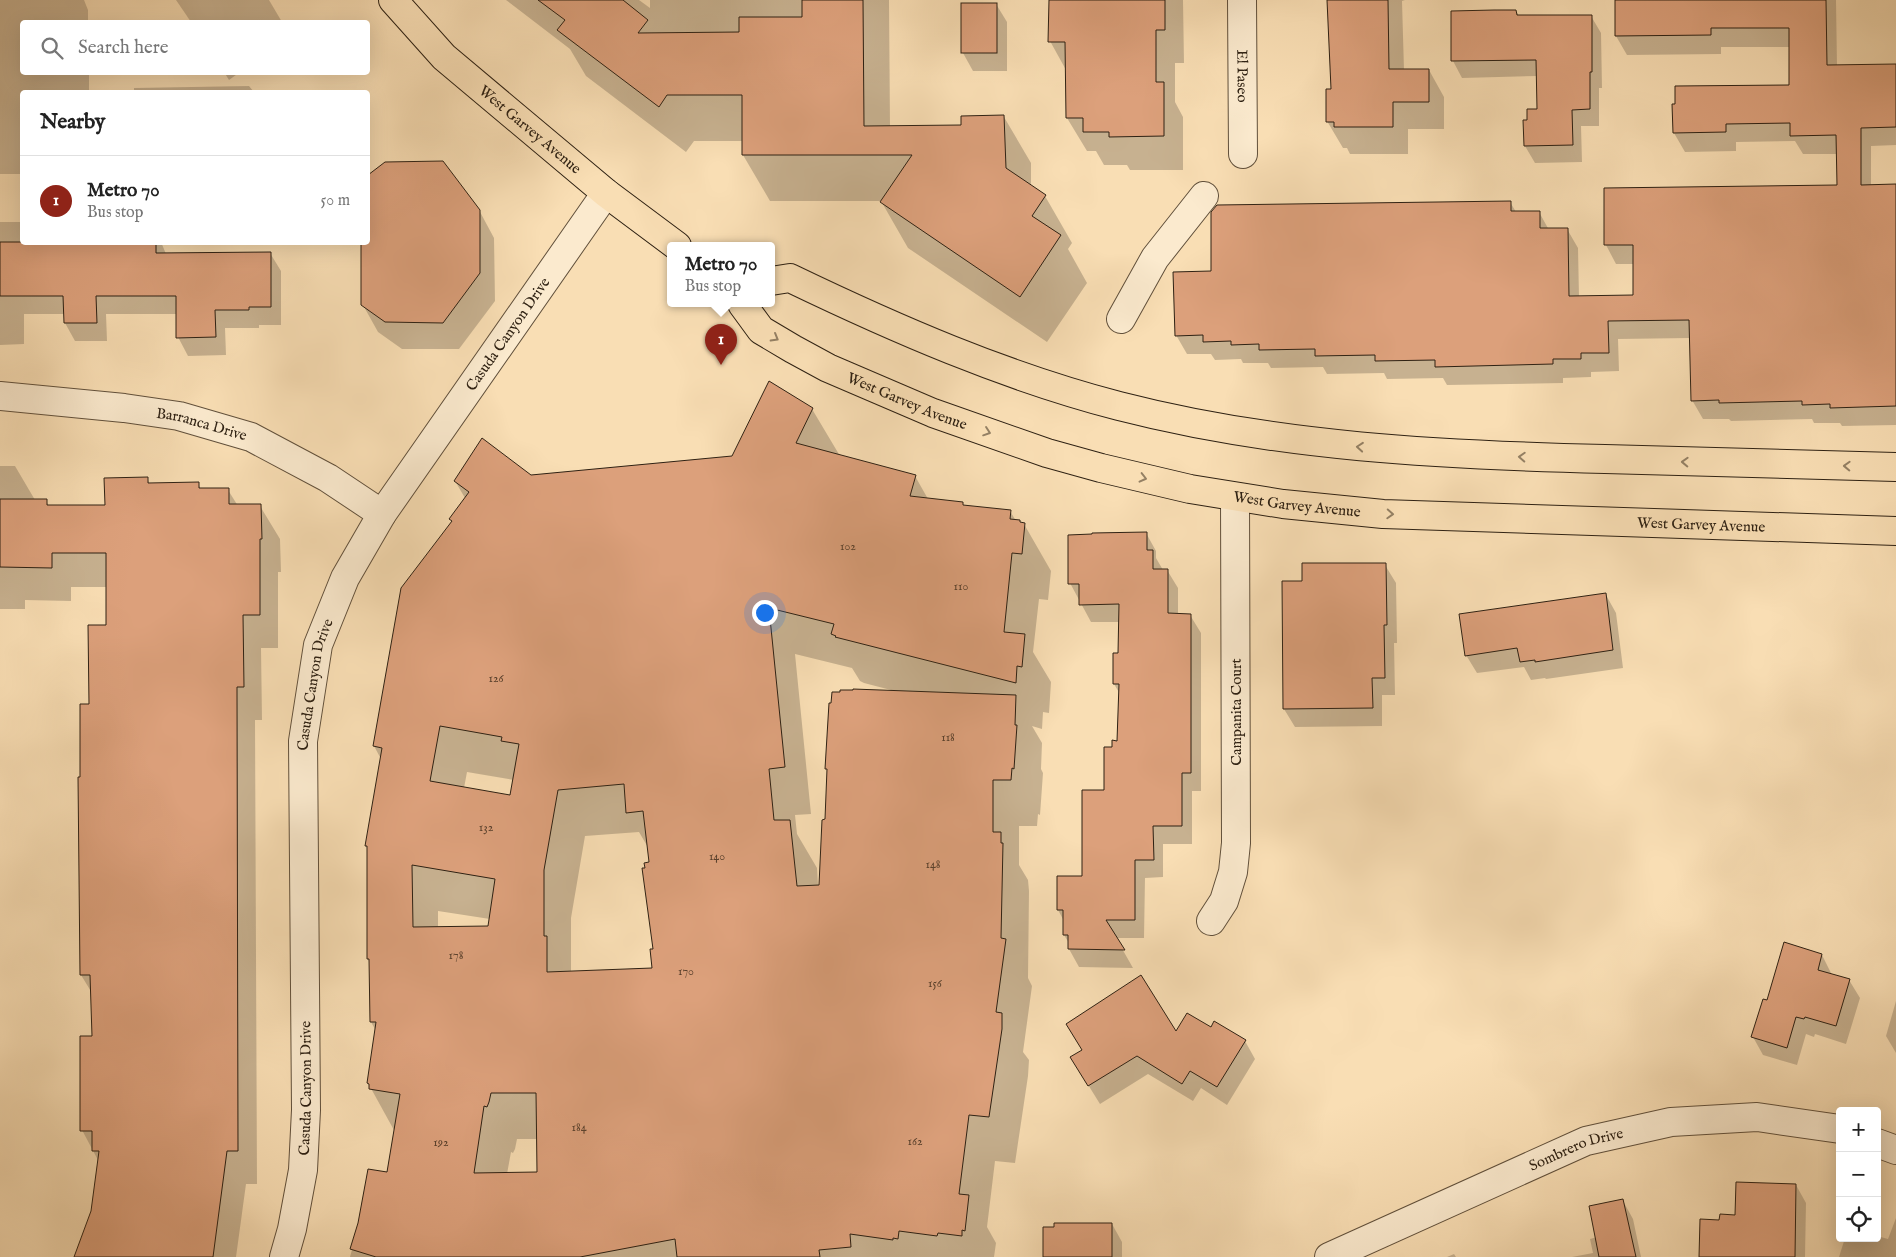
<!DOCTYPE html>
<html lang="en">
<head>
<meta charset="utf-8">
<style>
	body { margin:0; font-family:"IM FELL English",serif; background:#f6f6f6; color:#222 }
	.controls { position:absolute; right:15px; bottom:15px; display:grid; overflow:hidden; border-radius:5px; box-shadow:0 5px 20px #0002 }
	.controls button { width:45px; height:45px; display:grid; place-items:center; padding:0; border:0; border-bottom:1px solid #e0e0e0; background:#fff; color:#222; font:25px sans-serif }
	.you { position:absolute; left:764px; top:612px; width:18px; height:18px; margin:-12px; border:4px solid #fff; border-radius:50%; background:#1a73e8; box-shadow:0 0 0 8px #1a73e833 }
	.badge { display:grid; place-items:center; width:32px; height:32px; border-radius:50%; background:#8f2418; color:#fff; font-size:16px; font-weight:700 }
	.pin { position:absolute; translate:-50% -41px; filter:drop-shadow(0 1px 2px #0008) }
	.pin::after { content:''; position:absolute; top:26px; width:18px; height:15px; background:inherit; clip-path:polygon(0 0,100% 0,50% 100%) }
	.popup { position:absolute; left:667px; top:242px; width:108px; height:65px; box-sizing:border-box; display:grid; place-content:center; border-radius:5px; background:#fff; filter:drop-shadow(0 1px 4px #0005); font-size:16px; white-space:nowrap; color:#767676 }
	.popup b { font-size:19px; color:#222 }
	.popup::after { content:''; position:absolute; left:50%; top:100%; margin-left:-10px; border:10px solid transparent; border-top-color:#fff }
	.list { margin:0; padding:0; list-style:none }
	h2 { display:flex; justify-content:space-between; align-items:center; height:65px; margin:0; padding:0 20px; font-size:21px }
	h2 small { font-size:16px; font-weight:400; color:#767676 }
	.list li { display:grid; grid-template-columns:32px 1fr auto; gap:15px; align-items:center; box-sizing:border-box; height:90px; padding:0 20px; border-top:1px solid #e0e0e0 }
	.list b { display:block; font-size:19px; white-space:nowrap }
	.list p { margin:0; font-size:16px; white-space:nowrap; color:#767676 }
	.list em { font-size:16px; font-style:normal; color:#767676 }
	.icon { flex:none; width:28px; height:28px; fill:none; stroke:currentColor; stroke-width:2; stroke-linecap:round; stroke-linejoin:round }
	.map { position:relative; flex:none; width:1896px; height:1257px; overflow:hidden }
	.search { position:absolute; background:#fff; box-shadow:0 5px 20px #0002; left:20px; top:20px; width:350px; height:55px; display:flex; align-items:center; gap:12px; box-sizing:border-box; padding:0 18px; border-radius:5px; color:#767676; font-size:19px }
	.panel { position:absolute; background:#fff; box-shadow:0 5px 20px #0002; left:20px; top:90px; width:350px; height:155px; border-radius:5px }
	.map>svg:first-child { display:block }
	.shadow { fill:#0003; fill-rule:evenodd }
	.building { fill:#dca07b; stroke:#2e2113; fill-rule:evenodd }
	.lines { fill:none; stroke-linecap:round; stroke-linejoin:round }
	.minor-casing { stroke:#61503b; stroke-width:30 }
	.major-casing { stroke:#2e2113; stroke-width:30 }
	.minor { stroke:#fbeace; stroke-width:28 }
	.major { stroke:#f9deb4; stroke-width:28 }
	.oneway { stroke:#948064 }
	.labels { text-anchor:middle; stroke-width:4.5; stroke-linejoin:round; paint-order:stroke }
	.number-label { font-size:12px; fill:#5a412d }
	.street-label { font-size:15px; fill:#2e2113; stroke:#fbeace }
</style>
</head>
<body>
<div class="map">
<svg width="1896" height="1257" viewBox="0 0 1896 1257">
	<rect width="100%" height="100%" fill="#f9deb4"/>
	<filter id="stains"><feTurbulence type="fractalNoise" baseFrequency=".004" numOctaves="4"/><feColorMatrix values="0 0 0 0 .2 0 0 0 0 .09 0 0 0 0 .02 0 0 0 .5 -.17"/></filter>
	<radialGradient id="worn" r=".72"><stop offset=".6" stop-color="#630" stop-opacity="0"/><stop offset="1" stop-color="#630" stop-opacity=".3"/></radialGradient>
	<!-- shadow -->
	<g class="shadow">
		<path d="M 0,0 L 84,0 L 88,10 L 88,22 L 22,22 L 22,72 L 89,72 L 89,92 L 22,92 L 22,174 L 0,174 Z"/>
		<path d="M 176,0 L 269,0 L 282,22 L 191,22 Z"/>
		<path d="M 506,0 L 639,0 L 650,8 L 650,0 L 889,0 L 890,127 L 962,127 L 1004,117 L 1031,163 L 1031,187 L 1045,196 L 1072,243 L 1068,249 L 1087,283 L 1047,342 L 908,248 L 881,201 L 770,201 L 743,155 L 743,141 L 694,141 L 686,152 L 586,76 L 570,49 Z"/>
		<path d="M 1050,0 L 1183,0 L 1184,63 L 1175,63 L 1175,102 L 1183,117 L 1183,170 L 1130,170 L 1127,165 L 1104,165 L 1096,151 L 1087,151 L 1067,118 L 1066,70 L 1050,41 Z"/>
		<path d="M 1329,0 L 1405,0 L 1402,1 L 1404,70 L 1429,70 L 1444,97 L 1444,129 L 1408,129 L 1408,154 L 1350,154 L 1347,148 L 1343,148 L 1327,121 L 1332,90 Z"/>
		<path d="M 1616,0 L 1836,0 L 1837,66 L 1896,65 L 1896,145 L 1871,146 L 1871,186 L 1896,185 L 1896,425 L 1842,426 L 1840,423 L 1814,423 L 1812,419 L 1731,421 L 1729,419 L 1703,419 L 1692,400 L 1690,338 L 1618,339 L 1619,371 L 1591,372 L 1591,377 L 1563,378 L 1563,383 L 1447,385 L 1443,378 L 1387,379 L 1384,373 L 1327,374 L 1323,367 L 1271,368 L 1268,363 L 1243,363 L 1241,359 L 1215,360 L 1211,354 L 1187,354 L 1176,335 L 1213,273 L 1510,202 L 1516,212 L 1539,212 L 1549,230 L 1567,229 L 1578,248 L 1579,297 L 1634,296 L 1634,264 L 1616,264 L 1606,245 L 1605,189 L 1838,186 L 1838,154 L 1803,154 L 1795,141 L 1736,142 L 1736,151 L 1685,152 L 1674,133 L 1674,105 L 1790,87 L 1790,47 L 1721,47 L 1721,54 L 1627,55 L 1616,36 Z"/>
		<path d="M 963,4 L 996,4 L 1007,22 L 1007,71 L 973,71 L 963,53 Z"/>
		<path d="M 1516,11 L 1519,16 L 1591,16 L 1601,33 L 1602,88 L 1599,88 L 1599,126 L 1581,126 L 1582,162 L 1535,163 L 1525,146 L 1528,121 L 1538,111 L 1538,76 L 1462,78 L 1453,61 Z"/>
		<path d="M 224,72 L 240,72 L 229,80 Z"/>
		<path d="M 249,86 L 254,92 L 128,92 L 128,90 L 134,90 L 134,88 Z"/>
		<path d="M 385,163 L 479,210 L 494,238 L 495,301 L 459,349 L 402,349 L 378,332 L 363,305 L 368,242 L 368,176 Z"/>
		<path d="M 0,222 L 22,222 L 22,242 L 161,242 L 166,254 L 270,253 L 281,271 L 281,325 L 259,325 L 259,328 L 225,328 L 226,355 L 188,356 L 178,337 L 178,314 L 106,314 L 107,341 L 75,341 L 65,323 L 65,314 L 24,314 L 24,344 L 0,345 Z"/>
		<path d="M 812,409 L 840,456 L 915,476 L 928,499 L 962,503 L 964,506 L 1010,511 L 1016,521 L 1024,524 L 1051,571 L 1048,600 L 1039,599 L 1033,652 L 1051,682 L 1049,713 L 1043,712 L 1042,729 L 1032,726 L 1042,743 L 1041,769 L 1043,773 L 1040,815 L 1038,814 L 1037,826 L 1019,826 L 1019,865 L 1028,880 L 1029,891 L 1028,978 L 1032,986 L 1023,1052 L 1029,1060 L 1028,1076 L 1015,1163 L 995,1161 L 987,1227 L 996,1243 L 994,1257 L 350,1257 L 359,1223 L 388,1174 L 395,1132 L 368,1083 L 376,1031 L 371,1022 L 370,963 L 368,959 L 368,850 L 366,846 L 381,759 L 374,746 L 378,722 L 453,522 L 465,498 L 455,481 L 530,476 L 733,457 ZM 795,654 L 852,668 L 860,681 L 864,683 L 891,690 L 827,769 L 828,772 L 827,819 L 820,885 L 818,885 L 817,868 L 797,834 L 795,815 L 811,814 ZM 467,772 L 514,780 L 511,796 L 464,788 ZM 639,832 L 649,849 L 650,863 L 646,869 L 654,950 L 653,969 L 571,972 L 571,918 L 585,836 ZM 438,911 L 490,919 L 489,928 L 438,928 ZM 517,1139 L 538,1139 L 539,1174 L 507,1174 L 511,1152 L 513,1153 L 515,1149 Z"/>
		<path d="M 0,466 L 15,466 L 35,500 L 46,501 L 49,506 L 106,506 L 147,478 L 150,484 L 198,483 L 201,490 L 228,490 L 238,506 L 260,506 L 280,539 L 281,572 L 278,572 L 278,648 L 261,648 L 262,720 L 255,720 L 257,1184 L 246,1184 L 236,1257 L 75,1257 L 93,1211 L 99,1162 L 82,1130 L 93,1037 L 92,993 L 81,975 L 79,778 L 81,778 L 90,706 L 107,626 L 107,587 L 71,587 L 71,601 L 25,600 L 25,609 L 0,609 Z"/>
		<path d="M 1146,533 L 1156,551 L 1156,558 L 1163,570 L 1167,570 L 1178,588 L 1178,615 L 1190,615 L 1201,633 L 1201,791 L 1192,791 L 1192,844 L 1163,844 L 1163,877 L 1145,878 L 1144,938 L 1116,938 L 1133,968 L 1079,967 L 1069,949 L 1069,943 L 1064,935 L 1064,921 L 1058,910 L 1084,878 L 1118,742 L 1120,694 L 1114,684 L 1119,654 L 1120,622 L 1091,622 L 1070,583 Z"/>
		<path d="M 1385,565 L 1396,583 L 1397,643 L 1394,643 L 1395,695 L 1382,695 L 1382,726 L 1295,727 L 1284,709 L 1303,582 Z"/>
		<path d="M 1606,595 L 1616,613 L 1623,668 L 1546,679 L 1545,678 L 1531,680 L 1524,667 L 1477,673 L 1466,655 Z"/>
		<path d="M 1822,955 L 1832,975 L 1849,980 L 1860,998 L 1846,1044 L 1815,1034 L 1814,1037 L 1806,1034 L 1797,1065 L 1763,1055 L 1753,1037 L 1767,1001 Z"/>
		<path d="M 1896,1001 L 1896,1053 L 1886,1036 Z"/>
		<path d="M 1211,1029 L 1245,1041 L 1255,1059 L 1227,1105 L 1201,1088 L 1193,1101 L 1148,1074 L 1100,1104 L 1082,1075 L 1176,1033 Z"/>
		<path d="M 1796,1185 L 1806,1203 L 1805,1257 L 1700,1257 L 1721,1221 L 1736,1216 Z"/>
		<path d="M 1623,1201 L 1633,1219 L 1641,1257 L 1572,1257 L 1593,1253 L 1590,1239 L 1597,1237 Z"/>
		<path d="M 1896,1218 L 1896,1257 L 1839,1257 L 1845,1238 L 1877,1238 L 1877,1236 L 1888,1239 Z"/>
		<path d="M 1112,1224 L 1122,1242 L 1122,1257 L 1045,1257 Z"/>
		<path d="M 1454,1254 L 1456,1257 L 1447,1257 Z"/>
	</g>
	<!-- building -->
	<g class="building">
		<path d="M 538,0 L 623,0 L 648,20 L 638,33 L 739,32 L 739,17 L 802,17 L 802,0 L 863,0 L 864,126 L 961,125 L 961,116 L 1004,115 L 1006,168 L 1046,195 L 1032,216 L 1061,235 L 1020,297 L 880,202 L 912,155 L 742,155 L 742,95 L 667,95 L 659,107 L 557,30 L 565,20 Z"/>
		<path d="M 1049,0 L 1165,0 L 1165,30 L 1156,30 L 1156,82 L 1164,82 L 1164,136 L 1109,137 L 1109,132 L 1083,132 L 1083,118 L 1066,118 L 1065,42 L 1048,42 Z"/>
		<path d="M 1327,0 L 1388,0 L 1389,69 L 1429,69 L 1429,102 L 1393,102 L 1393,127 L 1334,127 L 1334,122 L 1326,122 L 1326,89 L 1331,89 Z"/>
		<path d="M 1615,0 L 1826,0 L 1827,65 L 1896,64 L 1896,127 L 1861,128 L 1861,185 L 1896,184 L 1896,406 L 1830,408 L 1830,404 L 1802,405 L 1802,401 L 1719,403 L 1719,400 L 1691,401 L 1689,320 L 1608,321 L 1609,353 L 1581,353 L 1581,359 L 1553,359 L 1553,364 L 1435,367 L 1435,360 L 1375,361 L 1375,355 L 1315,356 L 1315,349 L 1259,350 L 1259,344 L 1231,345 L 1231,341 L 1203,342 L 1203,335 L 1175,336 L 1173,272 L 1211,271 L 1211,212 L 1217,205 L 1511,201 L 1511,211 L 1540,211 L 1540,228 L 1568,228 L 1569,296 L 1633,295 L 1633,245 L 1604,245 L 1604,188 L 1837,185 L 1836,135 L 1790,136 L 1790,123 L 1726,124 L 1726,132 L 1673,133 L 1672,104 L 1675,104 L 1675,86 L 1789,85 L 1789,28 L 1711,28 L 1711,35 L 1615,36 Z"/>
		<rect x="961" y="3" width="36" height="50"/>
		<path d="M 1494,10 L 1516,10 L 1517,15 L 1592,15 L 1592,72 L 1590,72 L 1590,109 L 1572,110 L 1573,145 L 1524,146 L 1523,120 L 1527,120 L 1527,109 L 1537,109 L 1536,60 L 1451,61 L 1451,11 Z"/>
		<path d="M 443,161 L 480,210 L 480,273 L 443,323 L 385,322 L 361,305 L 361,242 L 368,242 L 368,175 L 385,162 Z"/>
		<path d="M 0,242 L 156,242 L 156,253 L 271,252 L 271,307 L 249,307 L 249,310 L 215,310 L 216,337 L 176,338 L 176,296 L 96,296 L 97,323 L 64,323 L 63,296 L 0,296 Z"/>
		<path d="M 769,381 L 813,408 L 796,443 L 916,475 L 910,496 L 963,502 L 963,505 L 1011,510 L 1010,519 L 1020,520 L 1020,522 L 1025,523 L 1022,554 L 1012,553 L 1004,632 L 1025,634 L 1022,667 L 1017,666 L 1016,683 L 835,637 L 836,636 L 831,634 L 834,624 L 769,608 L 785,767 L 769,769 L 774,820 L 790,820 L 797,886 L 819,885 L 822,820 L 825,819 L 827,769 L 825,769 L 829,703 L 831,703 L 832,692 L 840,692 L 840,690 L 853,690 L 853,689 L 1016,695 L 1015,725 L 1017,725 L 1014,769 L 1012,768 L 1011,780 L 993,780 L 993,832 L 1001,832 L 1001,843 L 1003,843 L 1001,938 L 1006,939 L 996,1012 L 1002,1013 L 1002,1029 L 989,1117 L 969,1115 L 959,1194 L 969,1195 L 965,1231 L 962,1230 L 962,1236 L 938,1233 L 937,1236 L 899,1231 L 898,1239 L 893,1238 L 893,1240 L 850,1234 L 851,1247 L 819,1250 L 820,1257 L 677,1257 L 675,1239 L 580,1257 L 376,1257 L 350,1249 L 358,1223 L 368,1169 L 387,1172 L 400,1094 L 369,1089 L 369,1084 L 367,1083 L 376,1022 L 370,1022 L 369,959 L 367,959 L 367,846 L 365,846 L 382,748 L 373,746 L 401,588 L 452,521 L 449,519 L 469,492 L 454,481 L 482,438 L 531,475 L 732,456 ZM 440,726 L 502,737 L 501,741 L 519,744 L 510,795 L 430,781 ZM 624,784 L 626,813 L 643,811 L 649,862 L 644,863 L 645,868 L 642,868 L 653,949 L 650,949 L 652,968 L 547,972 L 547,936 L 544,936 L 544,870 L 558,790 ZM 412,865 L 495,879 L 488,926 L 413,927 ZM 491,1093 L 536,1093 L 537,1172 L 474,1173 L 484,1106 L 487,1107 L 489,1102 Z"/>
		<path d="M 148,477 L 148,483 L 199,482 L 199,488 L 229,488 L 229,504 L 261,504 L 262,539 L 260,539 L 260,615 L 243,615 L 244,687 L 237,687 L 238,1151 L 227,1151 L 213,1257 L 74,1257 L 91,1211 L 99,1151 L 92,1151 L 92,1131 L 80,1131 L 80,1036 L 92,1036 L 90,975 L 80,975 L 78,777 L 80,777 L 80,704 L 89,704 L 88,625 L 106,625 L 106,553 L 52,553 L 52,568 L 0,567 L 0,499 L 47,499 L 47,505 L 105,505 L 104,478 Z"/>
		<path d="M 1147,532 L 1147,550 L 1153,550 L 1153,569 L 1168,569 L 1168,613 L 1191,614 L 1191,773 L 1182,773 L 1182,826 L 1153,826 L 1154,860 L 1135,860 L 1135,920 L 1106,920 L 1125,950 L 1068,949 L 1068,935 L 1063,935 L 1063,910 L 1057,910 L 1057,876 L 1082,876 L 1082,790 L 1104,790 L 1104,747 L 1112,747 L 1112,740 L 1117,741 L 1119,684 L 1113,684 L 1113,653 L 1118,653 L 1119,604 L 1079,605 L 1079,584 L 1068,584 L 1068,535 L 1092,534 L 1092,533 Z"/>
		<path d="M 1302,563 L 1386,563 L 1387,625 L 1384,625 L 1385,678 L 1372,678 L 1373,708 L 1283,709 L 1282,581 L 1302,581 Z"/>
		<path d="M 1606,593 L 1613,650 L 1535,662 L 1535,660 L 1520,662 L 1517,648 L 1465,656 L 1459,614 Z"/>
		<path d="M 1784,942 L 1822,954 L 1818,970 L 1850,979 L 1836,1026 L 1805,1017 L 1804,1019 L 1796,1017 L 1787,1048 L 1751,1037 L 1763,999 L 1767,1000 Z"/>
		<path d="M 1141,975 L 1176,1031 L 1187,1013 L 1211,1027 L 1214,1021 L 1246,1040 L 1217,1087 L 1190,1071 L 1182,1084 L 1137,1056 L 1088,1086 L 1070,1057 L 1082,1050 L 1066,1024 Z"/>
		<path d="M 1736,1182 L 1796,1184 L 1795,1257 L 1699,1257 L 1700,1219 L 1719,1220 L 1720,1214 L 1735,1215 Z"/>
		<path d="M 1623,1199 L 1636,1257 L 1599,1257 L 1589,1206 Z"/>
		<path d="M 1054,1223 L 1112,1223 L 1112,1257 L 1043,1257 L 1043,1227 L 1054,1227 Z"/>
	</g>
	<g class="lines">
		<!-- minor casing -->
		<g class="minor-casing">
			<g id="minor">
				<path id="s1" d="M 1242,0 L 1243,154"/>
				<path d="M 1121,319 L 1155,258 L 1204,196"/>
				<path id="s2" d="M 0,396 L 124,408 L 179,416 L 251,437 L 328,478 L 382,514"/>
				<path d="M 1211,921 L 1224,901 L 1233,872 L 1236,843 L 1235,497"/>
				<path d="M 1877,1143 L 1896,1150"/>
				<path id="s3" d="M 284,1257 L 292,1229 L 303,1170 L 306,1110 L 303,741 L 318,645 L 345,578 L 382,514 L 606,193"/>
				<path id="s4" d="M 1329,1257 L 1586,1141 L 1671,1122 L 1757,1117 L 1840,1129"/>
			</g>
		</g>
		<!-- major casing -->
		<g class="major-casing">
			<g id="major">
				<path id="s5" d="M 393,0 L 444,57 L 606,193 L 677,246"/>
				<path d="M 771,281 L 790,278 C 896,329 1004,376 1119,406 C 1278,447 1442,455 1605,459 C 1702,462 1799,465 1896,467"/>
				<path id="s6" d="M 742,304 L 761,330 L 793,349 L 828,368 L 933,413 L 1047,453 L 1101,468 L 1190,489 L 1283,504 L 1383,514 L 1896,531"/>
			</g>
		</g>
		<!-- minor -->
		<use href="#minor" class="minor"/>
		<!-- major -->
		<use href="#major" class="major"/>
	</g>
	<!-- one-way arrows -->
	<defs><path id="oneway-chevron" d="M-2-3.5L2.5 0L-2 3.5" fill="none" stroke-width="1.6" stroke-linecap="round" stroke-linejoin="round" transform="scale(1.25)"/></defs>
	<g class="oneway">
		<use href="#oneway-chevron" transform="translate(775 338) rotate(30)"/>
		<use href="#oneway-chevron" transform="translate(987 432) rotate(19)"/>
		<use href="#oneway-chevron" transform="translate(1360 447) rotate(-175)"/>
		<use href="#oneway-chevron" transform="translate(1522 457) rotate(-177)"/>
		<use href="#oneway-chevron" transform="translate(1685 462) rotate(-178)"/>
		<use href="#oneway-chevron" transform="translate(1847 466) rotate(-178)"/>
		<use href="#oneway-chevron" transform="translate(1143 478) rotate(14)"/>
		<use href="#oneway-chevron" transform="translate(1390 514) rotate(3)"/>
	</g>
	<g class="labels">
		<!-- number labels -->
		<g class="number-label">
			<text x="848" y="550">102</text>
			<text x="961" y="590">110</text>
			<text x="496" y="682">126</text>
			<text x="948" y="741">118</text>
			<text x="486" y="831">132</text>
			<text x="717" y="860">140</text>
			<text x="933" y="868">148</text>
			<text x="456" y="959">178</text>
			<text x="686" y="975">170</text>
			<text x="935" y="987">156</text>
			<text x="579" y="1131">184</text>
			<text x="915" y="1145">162</text>
			<text x="441" y="1146">192</text>
		</g>
		<!-- street labels -->
		<g class="street-label">
			<text dy="5" stroke="none"><textPath href="#s1" startOffset="76">El Paseo</textPath></text>
			<text dy="5" stroke="none"><textPath href="#s5" startOffset="189">West Garvey Avenue</textPath></text>
			<text dy="5" stroke="none"><textPath href="#s3" startOffset="981">Casuda Canyon Drive</textPath></text>
			<text dy="5" stroke="none"><textPath href="#s6" startOffset="195">West Garvey Avenue</textPath></text>
			<text dy="5" stroke="none"><textPath href="#s2" startOffset="204">Barranca Drive</textPath></text>
			<text dy="5" stroke="none"><textPath href="#s6" startOffset="600">West Garvey Avenue</textPath></text>
			<text dy="5" stroke="none"><textPath href="#s6" startOffset="1005">West Garvey Avenue</textPath></text>
			<text dy="5" stroke="none"><textPath href="#s3" startOffset="576">Casuda Canyon Drive</textPath></text>
			<text transform="translate(1236 712) rotate(-90)" y="5">Campanita Court</text>
			<text dy="5" stroke="none"><textPath href="#s3" startOffset="171">Casuda Canyon Drive</textPath></text>
			<text dy="5" stroke="none"><textPath href="#s4" startOffset="270">Sombrero Drive</textPath></text>
		</g>
	</g>
	<rect width="100%" height="100%" filter="url(#stains)"/>
	<rect width="100%" height="100%" fill="url(#worn)"/>
</svg>
<div class="controls">
<button>+</button>
<button>−</button>
<button><svg class="icon" aria-label="locate" viewBox="0 0 24 24"><circle cx="12" cy="12" r="6"/><path d="M12 2v4M12 18v4M2 12h4M18 12h4"/></svg></button>
</div>
<div class="you"></div>
<div class="pin badge" style="left:721px;top:365px">1</div>
<div class="popup"><b>Metro 70</b>Bus stop</div>
<div class="search"><svg class="icon" aria-label="search" viewBox="0 0 24 24"><circle cx="10" cy="10" r="6"/><path d="M15 15l6 6"/></svg>Search here</div>
<section class="panel">
<h2>Nearby<small></small></h2>
<ul class="list">
<li><span class="badge">1</span><div><b>Metro 70</b><p>Bus stop</p></div><em>50 m</em></li>
</ul>
</section>
</div>
</body>
</html>
